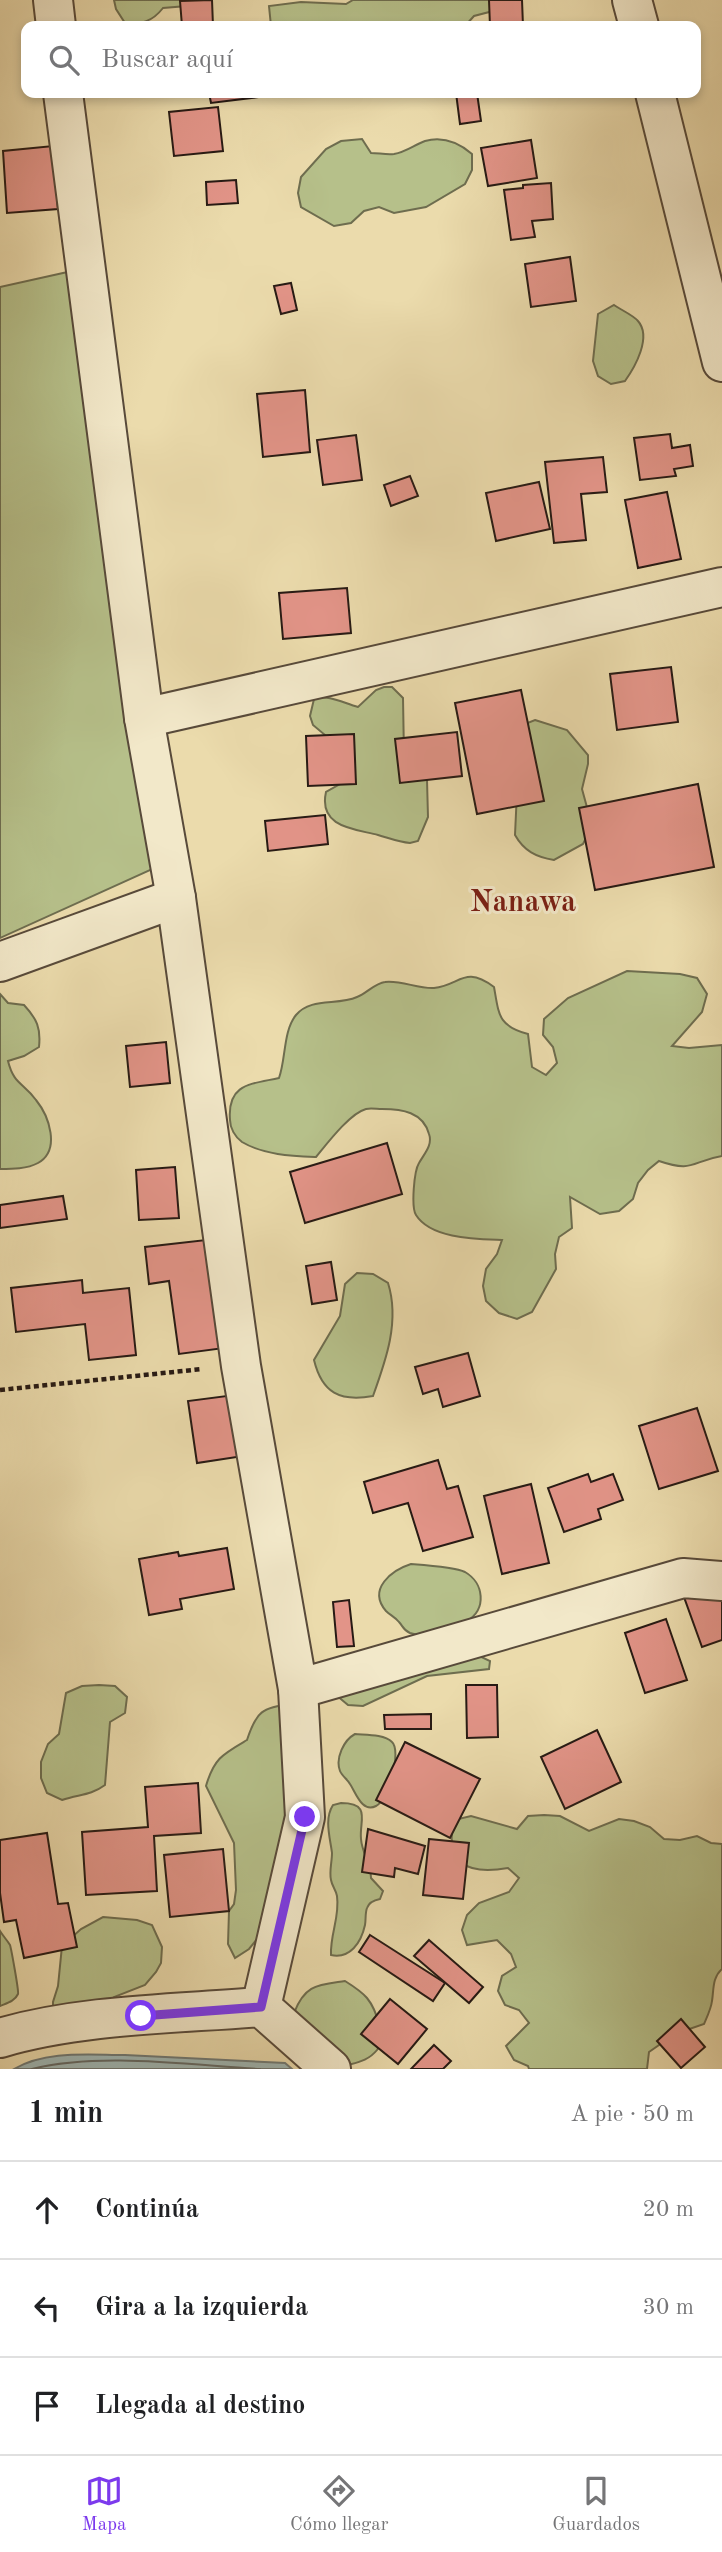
<!DOCTYPE html>
<html lang="es">
<head>
<meta charset="utf-8">
<style>
	body { margin:0; font-family:"Old Standard TT",serif; background:#f6f6f6; color:#202124 }
	.stop { position:absolute; width:21px; height:21px; margin:-16px; border:5px solid #7c3aed; border-radius:50%; background:#fff }
	.stop.end { background:#7c3aed; border-color:#fff; box-shadow:0 2px 7px #0008 }
	.list { margin:0; padding:0; list-style:none }
	h2 { display:flex; justify-content:space-between; align-items:center; height:91px; margin:0; padding:0 28px; font-size:30px }
	h2 small { font-size:23px; font-weight:400; color:#757577 }
	.list li { display:grid; grid-template-columns:46px 1fr auto; gap:21px; align-items:center; box-sizing:border-box; height:98px; padding:0 28px; border-top:2px solid #e0e0e0 }
	.list b { display:block; font-size:26px; white-space:nowrap }
	.list em { font-size:23px; font-style:normal; color:#757577 }
	.icon { flex:none; width:38px; height:38px; fill:none; stroke:currentColor; stroke-width:2; stroke-linecap:round; stroke-linejoin:round }
	.map { position:relative; flex:none; width:722px; height:2069px; overflow:hidden }
	.search { position:absolute; background:#fff; box-shadow:0 4px 10px #0003; left:21px; right:21px; top:21px; height:77px; display:flex; align-items:center; gap:18px; box-sizing:border-box; padding:0 24px; border-radius:14px; color:#757577; font-size:26px }
	.sheet { height:385px; background:#fff }
	nav { display:flex; justify-content:space-around; align-items:center; box-sizing:border-box; height:98px; border-top:2px solid #e0e0e0; background:#fff; font-size:19px; color:#757577 }
	nav a { display:grid; justify-items:center; gap:4px }
	nav .on { color:#7c3aed }
	.map>svg:first-child { display:block }
	.green { fill:#b6c08a; stroke:#6e6d4f; stroke-width:2 }
	.water { fill:#9fb8b6; stroke:#6f7975; stroke-width:2 }
	.lines { fill:none; stroke-linecap:round; stroke-linejoin:round }
	.shore { stroke:#636965; stroke-width:2 }
	.building { fill:#e29488; stroke:#271a14; stroke-width:2 }
	.minor-casing { stroke:#584a3a; stroke-width:42 }
	.path { stroke:#271a14; stroke-width:4.5; stroke-dasharray:5 3.5; stroke-linecap:butt }
	.minor { stroke:#f2e8c9; stroke-width:38 }
	.route { stroke:#7c3aed; stroke-width:9 }
	.labels { text-anchor:middle; stroke-width:6; stroke-linejoin:round; paint-order:stroke }
	.quarter-label { font-size:30px; font-weight:bold; fill:#7a1f14; stroke:#f2e8c9 }
</style>
</head>
<body>
<div class="map">
<svg width="722" height="2069" viewBox="0 0 722 2069">
	<rect width="100%" height="100%" fill="#ebdbac"/>
	<filter id="stains"><feTurbulence type="fractalNoise" baseFrequency=".00286" numOctaves="4"/><feColorMatrix values="0 0 0 0 .2 0 0 0 0 .09 0 0 0 0 .02 0 0 0 .5 -.17"/></filter>
	<radialGradient id="worn" r=".72"><stop offset=".6" stop-color="#630" stop-opacity="0"/><stop offset="1" stop-color="#630" stop-opacity=".3"/></radialGradient>
	<!-- green -->
	<g class="green">
		<path d="M 114,0 L 194,0 L 187,6 L 163,8 C 152,22 142,24 125,23 L 116,9 Z"/>
		<path d="M 353,0 L 508,0 L 493,11 L 474,16 L 465,26 L 271,26 L 269,6 L 301,2 L 346,4 Z"/>
		<path d="M 362,139 L 371,153 C 378,153 387,155 394,154 C 406,152 414,145 425,141 C 443,136 458,142 472,154 L 472,170 L 465,184 L 426,207 L 394,213 L 379,207 L 364,211 L 351,223 L 334,226 L 301,207 L 298,193 L 301,177 L 326,149 L 341,141 Z"/>
		<path d="M 90,267 L 179,857 L 0,938 L 0,287 Z"/>
		<path d="M 614,305 C 621,310 633,315 638,321 C 652,337 635,367 625,381 L 611,384 L 598,376 L 593,361 L 598,314 Z"/>
		<path d="M 384,687 L 392,687 L 403,698 L 404,756 L 424,773 L 427,780 L 428,817 L 418,841 L 410,843 C 398,842 389,838 378,835 C 356,829 318,828 326,792 L 340,784 L 325,735 L 313,725 L 310,716 L 314,699 C 329,694 343,703 358,707 L 376,690 Z"/>
		<path d="M 535,720 L 567,730 L 588,755 L 588,764 L 582,789 L 591,822 L 590,830 L 583,844 L 554,860 C 536,857 524,851 515,835 L 520,726 Z"/>
		<path d="M 627,971 L 680,974 L 697,978 L 707,994 L 702,1012 L 672,1046 L 689,1048 L 722,1045 L 722,1156 C 691,1161 694,1173 659,1161 L 648,1170 L 638,1183 L 633,1199 L 619,1211 L 600,1214 L 570,1197 L 572,1228 L 559,1237 L 555,1254 L 556,1269 L 532,1312 L 517,1319 L 499,1313 L 486,1301 L 483,1286 L 486,1269 L 497,1254 L 502,1240 C 477,1239 431,1239 416,1215 C 411,1207 414,1171 419,1163 C 424,1154 433,1145 429,1134 C 423,1112 402,1109 382,1109 C 377,1109 370,1108 366,1109 C 350,1113 326,1145 316,1157 C 292,1156 264,1155 242,1142 C 235,1137 230,1128 230,1120 C 227,1083 252,1084 279,1078 C 286,1059 283,1031 296,1015 C 311,997 337,1006 357,997 C 366,994 375,983 385,982 C 401,980 418,989 434,988 C 461,985 464,965 494,987 C 499,1015 498,1026 528,1034 L 532,1067 L 546,1075 L 557,1063 L 553,1047 L 543,1035 L 544,1019 L 568,998 Z"/>
		<path d="M 0,994 L 8,1003 L 24,1005 C 37,1019 41,1028 39,1047 L 24,1056 L 8,1061 C 14,1085 23,1082 36,1100 C 49,1116 61,1150 38,1163 C 27,1169 12,1169 0,1169 Z"/>
		<path d="M 357,1273 L 373,1274 L 388,1283 C 400,1321 386,1360 373,1396 C 340,1402 322,1393 314,1360 L 340,1316 L 345,1284 Z"/>
		<path d="M 411,1564 C 424,1565 455,1567 465,1572 C 484,1583 487,1609 467,1621 C 462,1624 457,1625 452,1627 C 438,1633 424,1638 410,1633 C 403,1630 403,1626 399,1622 C 395,1617 390,1615 386,1611 C 367,1589 392,1570 411,1564 Z"/>
		<path d="M 473,1653 L 490,1661 L 489,1669 L 427,1676 L 363,1706 L 348,1705 L 336,1695 Z"/>
		<path d="M 99,1685 L 115,1686 L 127,1697 L 125,1713 L 110,1722 L 105,1785 C 90,1796 79,1794 62,1800 L 47,1793 L 41,1778 L 41,1762 L 48,1744 L 59,1734 L 66,1693 L 82,1686 Z"/>
		<path d="M 292,1704 L 307,1710 L 270,1923 L 249,1949 L 235,1958 L 228,1944 L 229,1911 L 234,1904 L 236,1890 L 234,1843 L 206,1786 C 214,1758 223,1754 247,1740 C 256,1712 262,1707 292,1704 Z"/>
		<path d="M 355,1734 C 365,1735 384,1734 392,1742 C 402,1751 388,1801 376,1806 C 362,1813 356,1793 350,1784 C 348,1780 342,1776 340,1771 C 335,1758 344,1740 355,1734 Z"/>
		<path d="M 341,1803 C 372,1803 359,1821 361,1839 C 362,1853 371,1864 371,1878 L 383,1891 L 380,1899 C 375,1900 369,1902 367,1908 C 365,1913 366,1920 365,1925 C 361,1943 350,1959 331,1955 C 330,1934 340,1917 337,1896 C 336,1890 332,1886 331,1880 C 329,1872 332,1862 332,1853 C 330,1837 324,1819 333,1805 Z"/>
		<path d="M 544,1815 L 560,1816 L 589,1831 L 619,1819 L 634,1821 L 650,1827 L 664,1839 L 680,1840 L 697,1836 L 711,1843 L 722,1844 L 722,1969 C 712,1978 714,1989 712,2001 C 711,2009 707,2017 704,2024 L 675,2034 L 649,2052 L 647,2069 L 529,2069 L 528,2066 L 514,2060 L 506,2046 L 529,2023 L 519,2010 L 505,2005 L 498,1991 L 502,1976 L 516,1967 L 511,1954 L 497,1940 L 467,1945 L 462,1930 L 467,1915 L 479,1903 L 509,1892 L 519,1878 L 508,1868 C 467,1875 444,1864 454,1820 L 471,1816 L 517,1829 L 528,1816 Z"/>
		<path d="M 103,1917 L 137,1920 L 152,1925 L 162,1947 L 161,1963 L 156,1972 L 145,1985 L 114,1997 L 107,2003 L 53,2020 L 53,2002 L 58,1986 L 62,1946 L 81,1929 Z"/>
		<path d="M 0,1931 C 3,1936 7,1940 10,1945 C 11,1948 19,1991 18,1994 C 15,2001 7,2003 0,2006 Z"/>
		<path d="M 345,1981 C 353,1986 361,1991 367,1998 C 376,2009 386,2038 377,2050 C 369,2060 359,2062 348,2065 L 294,2013 C 305,1984 318,1985 345,1981 Z"/>
	</g>
	<!-- water -->
	<path class="water" d="M 125,2055 L 285,2063 L 292,2069 L 14,2069 C 46,2050 89,2055 125,2055 Z"/>
	<g class="lines">
		<!-- shore -->
		<path class="shore" d="M 32,2069 C 99,2052 190,2065 260,2069"/>
	</g>
	<!-- building -->
	<g class="building">
		<path d="M 212,0 L 213,26 L 182,26 L 180,1 Z"/>
		<path d="M 489,0 L 522,0 L 523,26 L 490,26 Z"/>
		<path d="M 209,93 L 258,93 L 259,97 L 211,103 Z"/>
		<path d="M 456,93 L 477,93 L 481,121 L 460,124 Z"/>
		<path d="M 218,107 L 223,151 L 174,156 L 169,112 Z"/>
		<path d="M 531,140 L 537,178 L 488,186 L 481,148 Z"/>
		<path d="M 53,146 L 58,209 L 7,213 L 3,151 Z"/>
		<path d="M 236,180 L 238,203 L 207,205 L 206,182 Z"/>
		<path d="M 551,183 L 553,219 L 532,221 L 535,237 L 511,240 L 504,190 L 523,188 L 523,185 Z"/>
		<path d="M 570,257 L 576,301 L 531,307 L 525,264 Z"/>
		<path d="M 291,283 L 297,310 L 281,314 L 274,286 Z"/>
		<path d="M 305,390 L 310,452 L 263,457 L 257,394 Z"/>
		<path d="M 670,434 L 672,448 L 690,445 L 693,466 L 674,469 L 676,476 L 640,480 L 634,438 Z"/>
		<path d="M 356,435 L 362,480 L 323,485 L 317,440 Z"/>
		<path d="M 603,457 L 607,492 L 581,494 L 586,540 L 554,543 L 545,462 Z"/>
		<path d="M 410,476 L 418,496 L 391,506 L 384,485 Z"/>
		<path d="M 539,482 L 550,529 L 496,541 L 486,493 Z"/>
		<path d="M 667,492 L 681,559 L 638,568 L 625,500 Z"/>
		<path d="M 347,588 L 351,633 L 283,639 L 279,593 Z"/>
		<path d="M 671,667 L 678,722 L 617,730 L 610,674 Z"/>
		<path d="M 521,690 L 544,801 L 477,814 L 455,703 Z"/>
		<path d="M 457,732 L 462,776 L 400,783 L 395,739 Z"/>
		<path d="M 354,734 L 356,784 L 308,786 L 306,736 Z"/>
		<path d="M 698,784 L 714,867 L 595,890 L 579,808 Z"/>
		<path d="M 325,815 L 328,844 L 268,851 L 265,821 Z"/>
		<path d="M 166,1042 L 170,1083 L 130,1087 L 126,1046 Z"/>
		<path d="M 387,1143 L 402,1194 L 305,1223 L 290,1172 Z"/>
		<path d="M 175,1167 L 179,1218 L 139,1220 L 136,1170 Z"/>
		<path d="M 63,1196 L 67,1219 L 0,1228 L 0,1205 Z"/>
		<path d="M 206,1240 L 232,1347 L 179,1354 L 169,1281 L 149,1284 L 145,1247 Z"/>
		<path d="M 331,1262 L 337,1300 L 312,1304 L 306,1266 Z"/>
		<path d="M 82,1280 L 83,1293 L 129,1288 L 136,1355 L 89,1360 L 85,1324 L 16,1332 L 11,1288 Z"/>
		<path d="M 468,1353 L 480,1396 L 443,1407 L 438,1389 L 423,1394 L 415,1367 Z"/>
		<path d="M 242,1394 L 250,1455 L 197,1463 L 188,1401 Z"/>
		<path d="M 697,1408 L 718,1471 L 659,1489 L 639,1426 Z"/>
		<path d="M 438,1460 L 447,1489 L 458,1486 L 473,1537 L 423,1551 L 408,1503 L 373,1513 L 364,1482 Z"/>
		<path d="M 588,1474 L 591,1482 L 613,1474 L 623,1500 L 598,1509 L 601,1519 L 564,1532 L 548,1488 Z"/>
		<path d="M 531,1484 L 549,1563 L 502,1574 L 484,1496 Z"/>
		<path d="M 227,1548 L 234,1589 L 180,1599 L 182,1609 L 149,1615 L 139,1559 L 178,1552 L 179,1556 Z"/>
		<path d="M 722,1584 L 722,1640 L 702,1647 L 684,1597 Z"/>
		<path d="M 349,1600 L 354,1646 L 337,1647 L 333,1602 Z"/>
		<path d="M 666,1619 L 687,1680 L 645,1693 L 625,1633 Z"/>
		<path d="M 466,1685 L 497,1685 L 498,1737 L 467,1738 Z"/>
		<path d="M 431,1714 L 431,1729 L 385,1729 L 384,1715 Z"/>
		<path d="M 597,1730 L 621,1782 L 565,1809 L 541,1757 Z"/>
		<path d="M 405,1742 L 480,1779 L 450,1838 L 376,1800 Z"/>
		<path d="M 198,1783 L 201,1833 L 154,1836 L 157,1891 L 86,1895 L 82,1832 L 148,1827 L 145,1787 Z"/>
		<path d="M 368,1829 L 425,1846 L 418,1874 L 395,1868 L 394,1877 L 362,1872 Z"/>
		<path d="M 47,1833 L 58,1904 L 68,1903 L 77,1947 L 24,1958 L 16,1920 L 4,1922 L 0,1893 L 0,1840 Z"/>
		<path d="M 429,1839 L 469,1843 L 463,1899 L 423,1895 Z"/>
		<path d="M 223,1849 L 229,1911 L 170,1917 L 164,1855 Z"/>
		<path d="M 370,1935 L 445,1983 L 433,2001 L 359,1952 Z"/>
		<path d="M 429,1940 L 483,1987 L 469,2003 L 414,1956 Z"/>
		<path d="M 390,1999 L 427,2029 L 398,2064 L 361,2034 Z"/>
		<path d="M 681,2019 L 705,2047 L 681,2068 L 657,2041 Z"/>
		<path d="M 434,2045 L 451,2061 L 443,2069 L 411,2069 Z"/>
	</g>
	<g class="lines">
		<!-- minor casing -->
		<g class="minor-casing">
			<g id="minor">
				<path d="M 53,0 L 56,26"/>
				<path d="M 632,0 L 639,26"/>
				<path d="M 63,93 L 144,718 L 176,898 L 241,1366 L 298,1689 L 305,1817 L 261,2007"/>
				<path d="M 655,93 L 722,362"/>
				<path d="M 144,718 L 722,587"/>
				<path d="M 0,962 L 176,898"/>
				<path d="M 298,1689 L 683,1578 L 722,1581"/>
				<path d="M 0,2038 C 82,2014 176,2014 261,2007 L 331,2069"/>
			</g>
		</g>
		<!-- path -->
		<path class="path" d="M 0,1390 L 202,1369"/>
		<!-- minor -->
		<use href="#minor" class="minor"/>
	</g>
	<g class="lines">
		<!-- route -->
		<path class="route" d="M 141,2016 L 261,2007 L 305,1817"/>
	</g>
	<g class="labels">
		<!-- quarter labels -->
		<g class="quarter-label">
			<text x="523" y="911">Nanawa</text>
		</g>
	</g>
	<rect width="100%" height="100%" filter="url(#stains)"/>
	<rect width="100%" height="100%" fill="url(#worn)"/>
</svg>
<div class="stop" style="left:141px;top:2016px"></div>
<div class="stop end" style="left:305px;top:1817px"></div>
<div class="search"><svg class="icon" aria-label="search" viewBox="0 0 24 24"><circle cx="10" cy="10" r="6"/><path d="M15 15l6 6"/></svg>Buscar aquí</div>
</div>
<section class="sheet">
<h2>1 min<small>A pie · 50 m</small></h2>
<ul class="list">
<li><svg class="icon" aria-label="ahead" viewBox="0 0 24 24"><path d="M12 20V5M6 11l6-6 6 6"/></svg><div><b>Continúa</b></div><em>20 m</em></li>
<li><svg class="icon" aria-label="left" viewBox="0 0 24 24"><path d="M17 20v-9H6M10 6l-5 5 5 5"/></svg><div><b>Gira a la izquierda</b></div><em>30 m</em></li>
<li><svg class="icon" aria-label="arrive" viewBox="0 0 24 24"><path d="M6 21V4h12l-3 4 3 4H6"/></svg><div><b>Llegada al destino</b></div></li>
</ul>
</section>
<nav>
<a class="on"><svg class="icon" aria-label="map" viewBox="0 0 24 24"><path d="M3 6l6-2 6 2 6-2v14l-6 2-6-2-6 2zM9 4v14M15 6v14"/></svg>Mapa</a>
<a><svg class="icon" aria-label="directions" viewBox="0 0 24 24"><path d="M12 3l9 9-9 9-9-9zM9 14v-3h6M13 9l2 2-2 2"/></svg>Cómo llegar</a>
<a><svg class="icon" aria-label="saved" viewBox="0 0 24 24"><path d="M7 4h10v16l-5-4-5 4z"/></svg>Guardados</a>
</nav>
</body>
</html>
